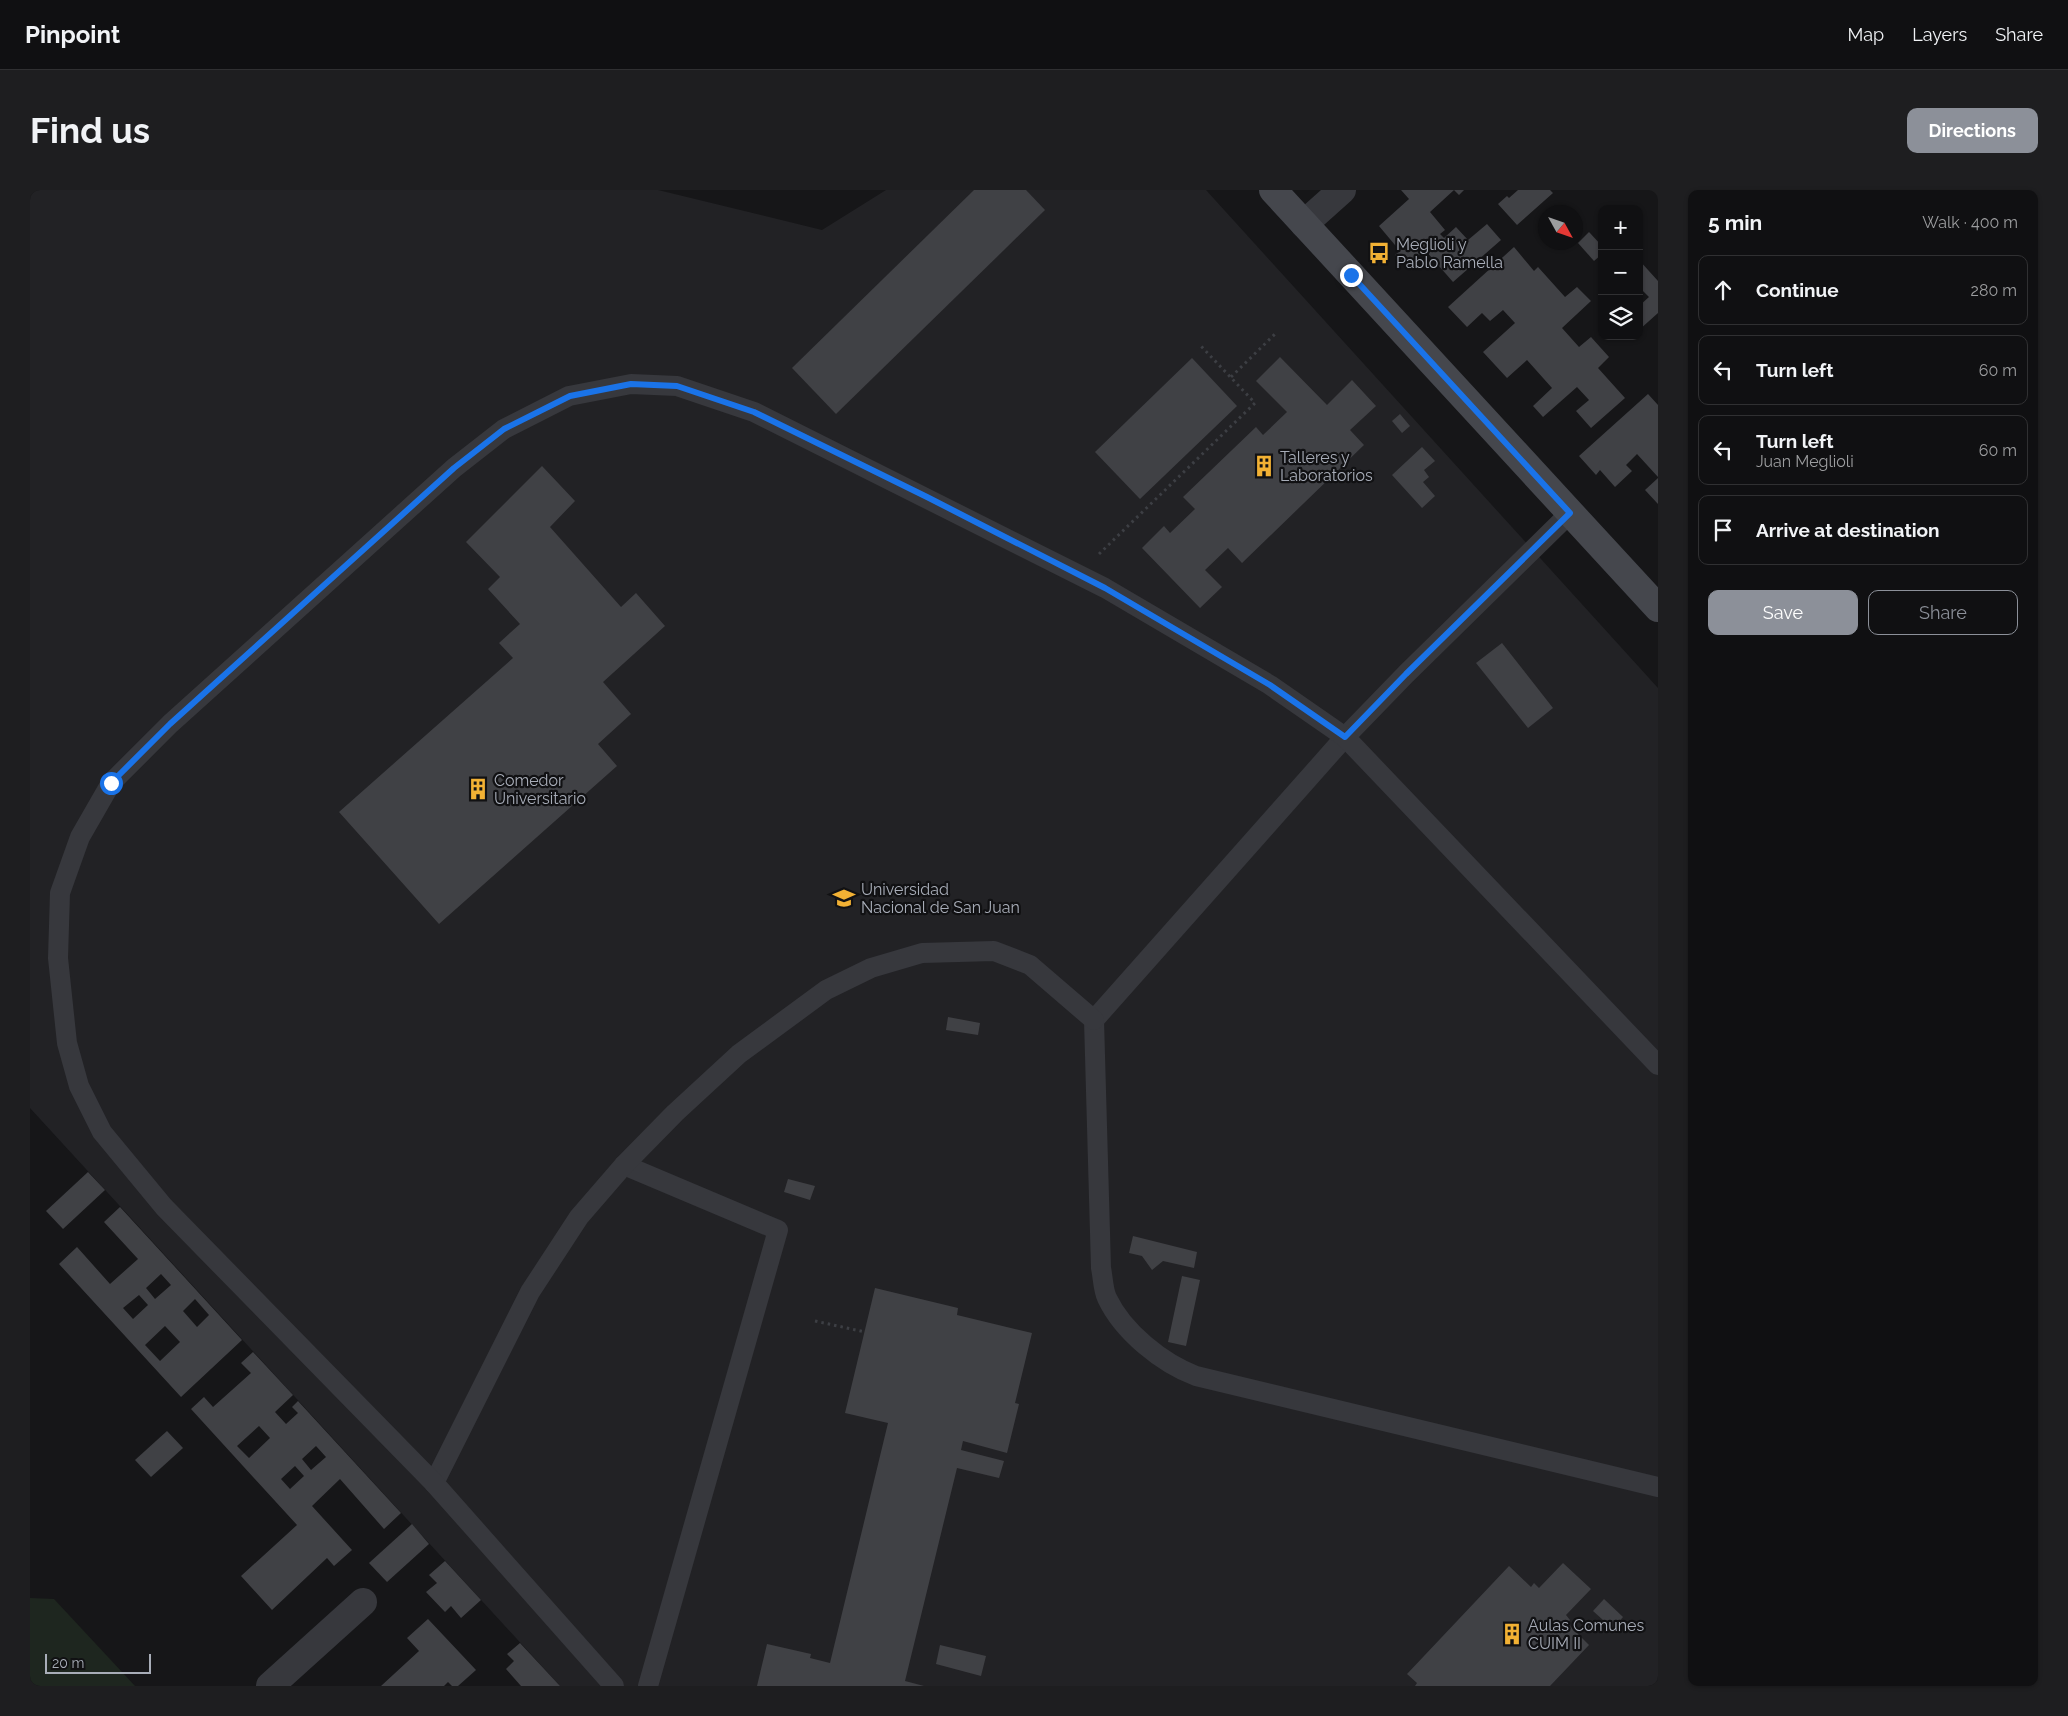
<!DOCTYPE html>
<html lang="en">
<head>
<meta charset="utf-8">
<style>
	body { margin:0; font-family:Raleway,sans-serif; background:#1e1e20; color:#f1f3f6 }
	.controls { position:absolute; right:15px; top:15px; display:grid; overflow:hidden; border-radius:10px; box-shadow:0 1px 4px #0004 }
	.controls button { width:45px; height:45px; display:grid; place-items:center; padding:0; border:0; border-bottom:1px solid #303032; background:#101012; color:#f1f3f6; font:25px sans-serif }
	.compass { position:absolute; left:1508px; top:15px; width:45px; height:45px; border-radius:50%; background:#101012; box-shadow:0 1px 4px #0004; rotate:130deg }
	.scale { position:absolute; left:15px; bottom:12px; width:106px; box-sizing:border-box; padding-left:5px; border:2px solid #a8adb8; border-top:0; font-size:14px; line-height:18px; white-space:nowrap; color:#a8adb8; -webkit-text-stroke:4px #111113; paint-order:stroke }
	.stop { position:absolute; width:15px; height:15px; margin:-11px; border:4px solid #1a73e8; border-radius:50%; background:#fff }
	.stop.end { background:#1a73e8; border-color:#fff; box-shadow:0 1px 5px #0008 }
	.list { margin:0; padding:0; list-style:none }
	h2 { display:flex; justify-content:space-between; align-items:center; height:65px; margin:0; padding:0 20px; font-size:21px }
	h2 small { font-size:16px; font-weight:400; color:#9c9d9f }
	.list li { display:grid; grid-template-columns:32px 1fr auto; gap:15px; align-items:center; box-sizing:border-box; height:70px; margin:0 10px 10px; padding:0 10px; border:1px solid #303032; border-radius:10px }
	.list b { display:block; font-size:19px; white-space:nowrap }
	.list p { margin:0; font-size:16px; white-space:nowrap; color:#9c9d9f }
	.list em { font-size:16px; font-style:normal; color:#9c9d9f }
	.actions { display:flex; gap:10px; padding:15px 20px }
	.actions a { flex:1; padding:11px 0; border:1px solid #8c9099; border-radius:10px; text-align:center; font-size:18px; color:#8c9099 }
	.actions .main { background:#8c9099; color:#fff }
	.icon { flex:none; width:28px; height:28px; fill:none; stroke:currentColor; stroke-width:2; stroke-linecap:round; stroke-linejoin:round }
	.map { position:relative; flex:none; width:1628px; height:1496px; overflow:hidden; border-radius:10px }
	header { display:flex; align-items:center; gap:30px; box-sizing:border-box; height:70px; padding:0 25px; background:#101012; border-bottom:1px solid #303032 }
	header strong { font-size:24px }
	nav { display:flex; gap:28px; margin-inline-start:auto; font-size:18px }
	.intro { display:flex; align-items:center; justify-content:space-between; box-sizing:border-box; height:120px; padding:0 30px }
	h1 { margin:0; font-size:35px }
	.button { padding:12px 22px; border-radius:10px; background:#8c9099; color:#fff; font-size:18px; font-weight:700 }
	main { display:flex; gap:30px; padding:0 30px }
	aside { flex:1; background:#101012; border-radius:10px; box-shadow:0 1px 4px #0004 }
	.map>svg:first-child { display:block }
	.built { fill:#222225 }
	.green { fill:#1e261f }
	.building { fill:#404145; fill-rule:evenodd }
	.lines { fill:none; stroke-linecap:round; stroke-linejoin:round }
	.path { stroke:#3d3f44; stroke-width:3; stroke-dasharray:2.5 4; stroke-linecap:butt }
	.service { stroke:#37383d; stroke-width:20 }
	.minor { stroke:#37383d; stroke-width:28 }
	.secondary { stroke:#45474d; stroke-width:28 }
	.route { stroke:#1a73e8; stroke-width:6 }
	.labels { text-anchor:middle; stroke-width:4.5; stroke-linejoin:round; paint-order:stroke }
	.poi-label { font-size:16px; fill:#a8adb8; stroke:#111113; text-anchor:start }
</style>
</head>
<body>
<header>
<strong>Pinpoint</strong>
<nav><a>Map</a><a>Layers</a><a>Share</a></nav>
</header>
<div class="intro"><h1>Find us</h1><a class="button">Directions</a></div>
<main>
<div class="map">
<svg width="1628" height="1496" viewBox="0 0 1628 1496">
	<rect width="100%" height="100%" fill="#161618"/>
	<!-- built -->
	<path class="built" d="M 0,0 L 628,0 L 792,40 L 856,0 L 1176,0 L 1628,498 L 1628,1496 L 530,1496 L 0,918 Z"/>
	<!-- green -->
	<path class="green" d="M 0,1408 L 24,1409 L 105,1496 L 0,1496 Z"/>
	<!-- building -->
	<g class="building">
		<path d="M 944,0 L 996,0 L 1015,20 L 806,224 L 762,178 Z"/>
		<path d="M 1371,0 L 1434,0 L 1429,5 L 1424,0 L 1400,22 L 1415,40 L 1410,44 L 1414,48 L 1426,37 L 1438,50 L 1457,34 L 1471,50 L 1423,92 L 1395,60 L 1376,77 L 1365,65 L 1370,61 L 1349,36 L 1379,9 Z"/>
		<path d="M 1488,0 L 1520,0 L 1523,3 L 1487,35 L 1468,14 L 1477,6 L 1479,8 Z"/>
		<path d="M 1559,42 L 1572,56 L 1572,64 L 1564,71 L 1548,53 Z"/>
		<path d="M 1484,57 L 1504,81 L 1508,77 L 1535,107 L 1547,97 L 1561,111 L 1532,138 L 1549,157 L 1561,147 L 1579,167 L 1568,178 L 1595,208 L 1561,238 L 1546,221 L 1559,210 L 1547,197 L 1513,227 L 1503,216 L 1522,198 L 1497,170 L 1477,188 L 1453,162 L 1485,133 L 1473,120 L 1460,131 L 1452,123 L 1437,137 L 1418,117 Z"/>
		<path d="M 1609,70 L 1628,91 L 1628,123 L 1609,140 L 1609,116 L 1619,107 L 1609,97 Z"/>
		<path d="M 1250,167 L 1297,215 L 1322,190 L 1346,216 L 1320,240 L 1334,255 L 1212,373 L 1198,358 L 1175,380 L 1192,397 L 1170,418 L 1112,358 L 1134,336 L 1140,343 L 1165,319 L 1153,307 L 1226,237 L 1233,245 L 1257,222 L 1226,191 Z"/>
		<path d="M 1162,168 L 1207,216 L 1110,309 L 1065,262 Z"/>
		<path d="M 1618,204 L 1628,215 L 1628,287 L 1607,264 L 1596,275 L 1602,281 L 1585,297 L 1570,280 L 1566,285 L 1549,266 Z"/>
		<path d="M 1370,224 L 1380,236 L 1372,243 L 1362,231 Z"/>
		<path d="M 1392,257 L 1405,271 L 1394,280 L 1399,287 L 1393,292 L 1405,306 L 1392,318 L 1362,285 Z"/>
		<path d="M 512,276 L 545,311 L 520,337 L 591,417 L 606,403 L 635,436 L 573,492 L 601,524 L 568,554 L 587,576 L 409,734 L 309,622 L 483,468 L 469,453 L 490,434 L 458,399 L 470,387 L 436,352 Z"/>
		<path d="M 1628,288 L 1628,314 L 1615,300 Z"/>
		<path d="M 1472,453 L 1523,518 L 1498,538 L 1446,473 Z"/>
		<path d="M 918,827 L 950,833 L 948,845 L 916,840 Z"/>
		<path d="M 58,982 L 75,1000 L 33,1039 L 16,1021 Z"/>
		<path d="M 758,989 L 785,996 L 780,1010 L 754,1002 Z"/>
		<path d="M 90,1017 L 212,1150 L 151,1207 L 29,1074 L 47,1057 L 80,1094 L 108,1069 L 74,1032 ZM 131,1084 L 141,1095 L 125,1109 L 116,1098 ZM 109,1105 L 118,1115 L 103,1129 L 93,1118 ZM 165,1109 L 179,1125 L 167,1137 L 153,1121 ZM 135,1136 L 150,1152 L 130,1171 L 115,1155 Z"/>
		<path d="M 1103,1046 L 1167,1062 L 1164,1078 L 1133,1071 L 1122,1080 L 1112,1066 L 1099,1063 Z"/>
		<path d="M 1152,1086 L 1170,1090 L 1156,1156 L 1138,1152 Z"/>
		<path d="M 845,1098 L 928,1118 L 927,1125 L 1002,1143 L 985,1213 L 989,1214 L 977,1263 L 933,1251 L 931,1260 L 974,1271 L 969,1288 L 927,1278 L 875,1491 L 894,1496 L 727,1496 L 737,1454 L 781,1464 L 780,1468 L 800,1473 L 858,1233 L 815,1223 Z"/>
		<path d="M 223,1162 L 263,1205 L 245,1222 L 256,1234 L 268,1223 L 262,1217 L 268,1211 L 371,1323 L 354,1339 L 310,1289 L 282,1316 L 322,1360 L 304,1376 L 297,1368 L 242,1420 L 211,1386 L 267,1335 L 161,1219 L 174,1207 L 183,1217 L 221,1183 L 211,1173 ZM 229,1236 L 240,1248 L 219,1268 L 207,1256 ZM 286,1256 L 296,1267 L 281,1280 L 272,1269 ZM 265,1276 L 274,1286 L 260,1299 L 251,1289 Z"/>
		<path d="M 137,1241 L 153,1258 L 121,1287 L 105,1270 Z"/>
		<path d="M 382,1334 L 399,1354 L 357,1392 L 339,1373 Z"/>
		<path d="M 415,1371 L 451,1410 L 431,1428 L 421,1416 L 415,1422 L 396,1402 L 407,1393 L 399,1385 Z"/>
		<path d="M 1533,1373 L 1561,1399 L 1536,1425 L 1540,1430 L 1537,1433 L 1559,1455 L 1520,1496 L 1385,1496 L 1387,1493 L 1377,1484 L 1479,1376 L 1501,1397 L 1504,1393 L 1509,1398 Z"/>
		<path d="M 1574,1409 L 1593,1427 L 1583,1439 L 1563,1421 Z"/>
		<path d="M 398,1429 L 446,1480 L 428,1496 L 422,1496 L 418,1492 L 414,1496 L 351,1496 L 389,1461 L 377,1448 Z"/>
		<path d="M 490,1453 L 530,1496 L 491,1496 L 476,1479 L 484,1471 L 477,1464 Z"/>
		<path d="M 910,1455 L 956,1466 L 951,1486 L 906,1474 Z"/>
	</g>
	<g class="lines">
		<!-- path -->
		<g class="path">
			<path d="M 1201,187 L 1245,144"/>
			<path d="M 1069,364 L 1225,213 L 1169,154"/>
			<path d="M 785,1131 L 835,1142"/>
		</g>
		<!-- service -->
		<g class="service">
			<path d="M 1540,323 L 1376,484 L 1315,547 L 1064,830 L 1071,1078 C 1073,1087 1073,1100 1077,1108 C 1093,1142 1132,1173 1166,1186 L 1628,1297"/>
			<path d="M 594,975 L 748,1040 L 618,1496"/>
			<path d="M 404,1293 L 500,1102 L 549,1027 L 594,975 L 645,923 L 709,864 L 796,800 L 841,778 L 892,763 L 964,761 L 1000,775 L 1064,830"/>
			<path d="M 584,1496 L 404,1293 L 134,1017 L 72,942 L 49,896 L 37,853 L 28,768 L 30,703 L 50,647 L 81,593 L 140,534 L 424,278 L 474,239 L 539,206 L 601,194 L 647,196 L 724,222 L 1075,398 L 1240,495 L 1315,547 L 1628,875"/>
		</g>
		<!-- minor -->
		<g class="minor">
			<path d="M 1274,34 L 1312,0"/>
			<path d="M 240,1496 L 333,1412"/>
		</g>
		<!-- secondary -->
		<path class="secondary" d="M 1243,0 L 1628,418"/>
	</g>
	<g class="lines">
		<!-- route -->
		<path class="route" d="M 81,593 L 140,534 L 424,278 L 474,239 L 540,206 L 601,194 L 647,196 L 724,222 L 897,307 L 1075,398 L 1240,495 L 1315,547 L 1376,484 L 1540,323 L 1321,85"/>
	</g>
	<!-- icons -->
	<defs>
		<g id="bus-bare" transform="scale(1.725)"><path d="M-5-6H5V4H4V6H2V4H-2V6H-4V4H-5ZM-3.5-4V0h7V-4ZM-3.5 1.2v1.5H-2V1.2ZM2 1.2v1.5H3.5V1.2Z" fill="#f2b134" stroke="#111113" stroke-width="2.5" paint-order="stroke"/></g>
		<g id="building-bare" transform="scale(1.725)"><path d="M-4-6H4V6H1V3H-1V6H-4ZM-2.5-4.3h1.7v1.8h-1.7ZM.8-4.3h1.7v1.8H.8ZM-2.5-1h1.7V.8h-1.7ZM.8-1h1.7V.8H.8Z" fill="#f2b134" stroke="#111113" stroke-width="2.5" paint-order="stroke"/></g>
		<g id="university-bare" transform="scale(1.725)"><path d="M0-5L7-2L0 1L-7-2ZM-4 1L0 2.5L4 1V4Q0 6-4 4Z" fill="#f2b134" stroke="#111113" stroke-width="2.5" paint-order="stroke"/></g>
	</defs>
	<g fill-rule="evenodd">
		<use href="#bus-bare" x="1349" y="63"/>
		<use href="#building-bare" x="1234" y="276"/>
		<use href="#building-bare" x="448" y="599"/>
		<use href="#university-bare" x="814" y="708"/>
		<use href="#building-bare" x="1482" y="1444"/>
	</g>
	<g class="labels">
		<!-- poi labels -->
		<g class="poi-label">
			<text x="1366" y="60">Meglioli y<tspan x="1366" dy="18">Pablo Ramella</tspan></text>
			<text x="1250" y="273">Talleres y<tspan x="1250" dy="18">Laboratorios</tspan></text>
			<text x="464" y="596">Comedor<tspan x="464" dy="18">Universitario</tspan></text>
			<text x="831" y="705">Universidad<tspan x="831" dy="18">Nacional de San Juan</tspan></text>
			<text x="1498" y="1441">Aulas Comunes<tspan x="1498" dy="18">CUIM II</tspan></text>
		</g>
	</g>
</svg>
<div class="controls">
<button>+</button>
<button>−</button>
<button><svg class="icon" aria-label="layers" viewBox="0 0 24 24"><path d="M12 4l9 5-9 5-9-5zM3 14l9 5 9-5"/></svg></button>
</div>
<svg class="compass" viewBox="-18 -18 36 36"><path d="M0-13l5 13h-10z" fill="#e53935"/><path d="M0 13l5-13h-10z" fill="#9c9d9f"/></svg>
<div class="scale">20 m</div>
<div class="stop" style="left:81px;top:593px"></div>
<div class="stop end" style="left:1321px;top:85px"></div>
</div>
<aside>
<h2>5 min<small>Walk · 400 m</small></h2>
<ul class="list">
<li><svg class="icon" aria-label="ahead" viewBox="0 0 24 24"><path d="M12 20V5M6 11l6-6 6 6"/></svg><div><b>Continue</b></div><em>280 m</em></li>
<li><svg class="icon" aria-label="left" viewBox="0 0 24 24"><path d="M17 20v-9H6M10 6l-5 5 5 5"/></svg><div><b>Turn left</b></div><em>60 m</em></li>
<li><svg class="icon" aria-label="left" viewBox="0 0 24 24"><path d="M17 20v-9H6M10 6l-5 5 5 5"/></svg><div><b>Turn left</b><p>Juan Meglioli</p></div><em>60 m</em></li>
<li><svg class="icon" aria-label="arrive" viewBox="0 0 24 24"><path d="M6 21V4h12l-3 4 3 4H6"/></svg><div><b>Arrive at destination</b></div></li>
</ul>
<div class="actions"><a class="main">Save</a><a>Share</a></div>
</aside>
</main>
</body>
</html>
